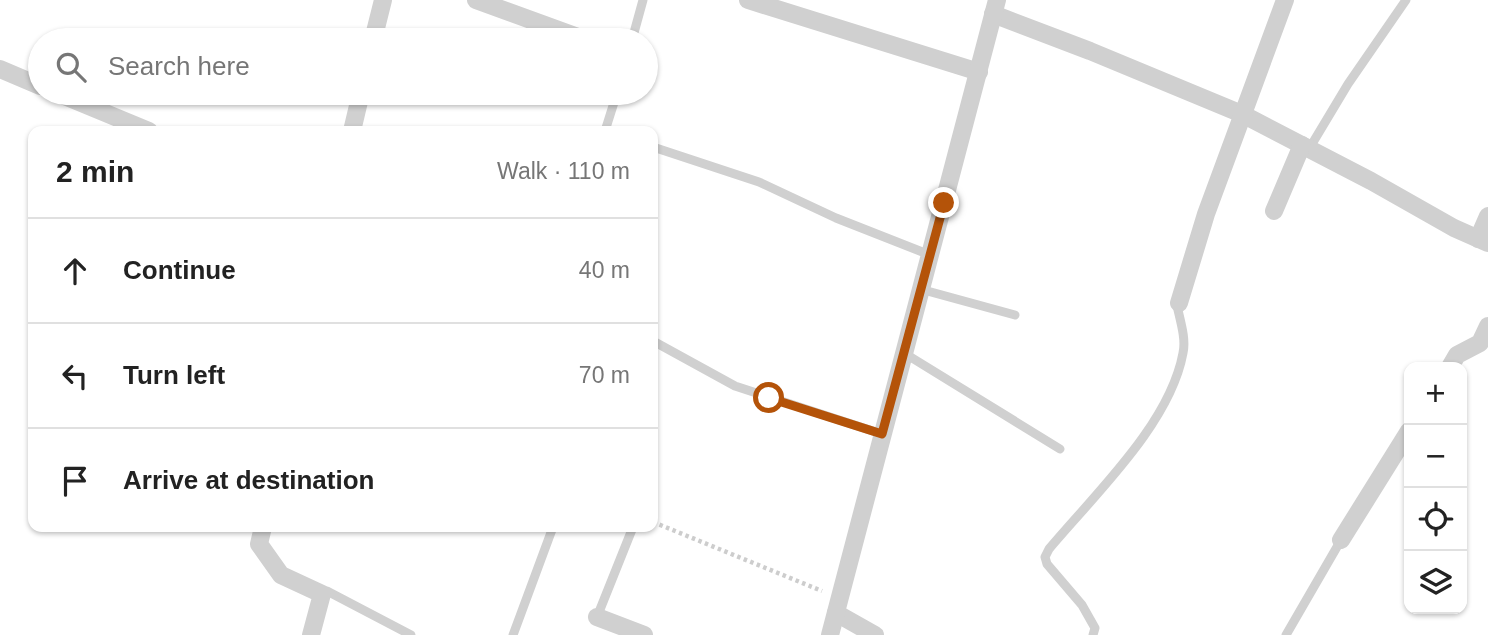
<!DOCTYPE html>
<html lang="en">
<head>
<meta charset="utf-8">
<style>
	body { margin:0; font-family:Arial,sans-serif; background:#f2f2f2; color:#222 }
	.controls { position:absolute; right:21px; bottom:21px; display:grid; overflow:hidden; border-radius:14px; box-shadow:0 2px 5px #0004 }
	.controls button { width:63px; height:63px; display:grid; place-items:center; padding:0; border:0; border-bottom:2px solid #e0e0e0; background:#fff; color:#222; font:35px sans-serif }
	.stop { position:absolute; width:21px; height:21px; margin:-16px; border:5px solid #b45309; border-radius:50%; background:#fff }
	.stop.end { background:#b45309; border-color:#fff; box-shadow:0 2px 7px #0008 }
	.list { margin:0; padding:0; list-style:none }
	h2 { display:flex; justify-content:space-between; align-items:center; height:91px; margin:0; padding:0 28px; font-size:30px }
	h2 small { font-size:23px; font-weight:400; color:#767676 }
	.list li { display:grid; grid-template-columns:46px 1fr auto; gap:21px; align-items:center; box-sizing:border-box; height:105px; padding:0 28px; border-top:2px solid #e0e0e0 }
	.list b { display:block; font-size:26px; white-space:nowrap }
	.list em { font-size:23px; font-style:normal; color:#767676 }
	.icon { flex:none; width:38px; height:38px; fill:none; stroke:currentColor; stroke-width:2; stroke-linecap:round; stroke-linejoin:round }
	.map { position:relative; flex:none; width:1488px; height:635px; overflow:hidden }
	.search { position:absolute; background:#fff; box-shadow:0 2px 5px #0004; left:28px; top:28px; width:630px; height:77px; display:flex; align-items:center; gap:18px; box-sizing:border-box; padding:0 24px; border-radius:38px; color:#767676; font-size:26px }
	.panel { position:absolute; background:#fff; box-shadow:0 2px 5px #0004; left:28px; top:126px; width:630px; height:406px; border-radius:14px }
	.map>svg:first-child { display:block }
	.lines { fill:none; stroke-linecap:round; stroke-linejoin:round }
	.path { stroke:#cdcdcd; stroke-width:4.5; stroke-dasharray:3.5 3.5; stroke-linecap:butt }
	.lane { stroke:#d0d0d0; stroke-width:9 }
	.street { stroke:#d0d0d0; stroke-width:18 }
	.route { stroke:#b45309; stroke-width:9 }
</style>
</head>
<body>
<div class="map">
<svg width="1488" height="635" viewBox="0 0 1488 635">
	<rect width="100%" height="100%" fill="#fff"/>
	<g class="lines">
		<!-- path -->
		<path class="path" d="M 653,522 L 822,591"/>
		<!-- lane -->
		<g class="lane">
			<path d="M 632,40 L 643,0"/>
			<path d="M 605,131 L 617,93"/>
			<path d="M 653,147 L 759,182 L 836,218 L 930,255"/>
			<path d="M 1309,149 L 1348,84 L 1406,0"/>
			<path d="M 920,289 L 1015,315"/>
			<path d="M 653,341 L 735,386 L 882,434"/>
			<path d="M 904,353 L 1060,449"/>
			<path d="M 322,591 L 327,591 L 411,635"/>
			<path d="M 597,617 L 633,527"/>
			<path d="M 513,635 L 553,527"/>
			<path d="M 1093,635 L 1095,628 L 1082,605 L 1047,564 L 1045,557 L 1049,549 C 1095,494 1170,424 1183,353 C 1186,340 1181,323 1178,310"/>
			<path d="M 1286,635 L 1341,540"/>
		</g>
		<!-- street -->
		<g class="street">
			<path d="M 476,0 L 586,40"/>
			<path d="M 748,0 L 979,72"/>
			<path d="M 993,14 L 1090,51 L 1242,114 L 1371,181 L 1454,228 L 1488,243"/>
			<path d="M 373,40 L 383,0"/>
			<path d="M 0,69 L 40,86"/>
			<path d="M 57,93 L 149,131"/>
			<path d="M 352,131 L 361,93"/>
			<path d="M 1274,211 L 1302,145"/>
			<path d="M 1478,239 L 1488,216"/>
			<path d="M 1179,303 L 1206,214 L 1285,0"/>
			<path d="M 1450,367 L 1457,355 L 1480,343 L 1488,326"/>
			<path d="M 263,527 L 259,544 L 281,575 L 322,594 L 311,635"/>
			<path d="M 1341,540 L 1409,431"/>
			<path d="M 836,613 L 875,635"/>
			<path d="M 597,617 L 644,635"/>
			<path d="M 830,635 L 997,0"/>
		</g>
	</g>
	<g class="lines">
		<!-- route -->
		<path class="route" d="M 769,398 L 882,434 L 944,203"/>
	</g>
</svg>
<div class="controls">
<button>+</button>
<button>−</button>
<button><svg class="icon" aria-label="locate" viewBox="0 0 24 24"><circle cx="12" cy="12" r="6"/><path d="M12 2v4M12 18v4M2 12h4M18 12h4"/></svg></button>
<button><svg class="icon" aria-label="layers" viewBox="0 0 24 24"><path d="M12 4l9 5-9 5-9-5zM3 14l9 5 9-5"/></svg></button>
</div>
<div class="stop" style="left:769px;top:398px"></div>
<div class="stop end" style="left:944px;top:203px"></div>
<div class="search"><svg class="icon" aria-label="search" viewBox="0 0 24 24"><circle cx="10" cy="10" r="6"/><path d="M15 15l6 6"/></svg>Search here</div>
<section class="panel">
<h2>2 min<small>Walk · 110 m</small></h2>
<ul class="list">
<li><svg class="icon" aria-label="ahead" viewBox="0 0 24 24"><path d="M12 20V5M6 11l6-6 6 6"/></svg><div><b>Continue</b></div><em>40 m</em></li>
<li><svg class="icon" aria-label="left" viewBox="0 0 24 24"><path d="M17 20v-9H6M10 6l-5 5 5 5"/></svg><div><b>Turn left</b></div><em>70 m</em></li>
<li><svg class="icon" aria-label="arrive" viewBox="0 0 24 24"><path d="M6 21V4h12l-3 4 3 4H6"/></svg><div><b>Arrive at destination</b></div></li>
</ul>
</section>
</div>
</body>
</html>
